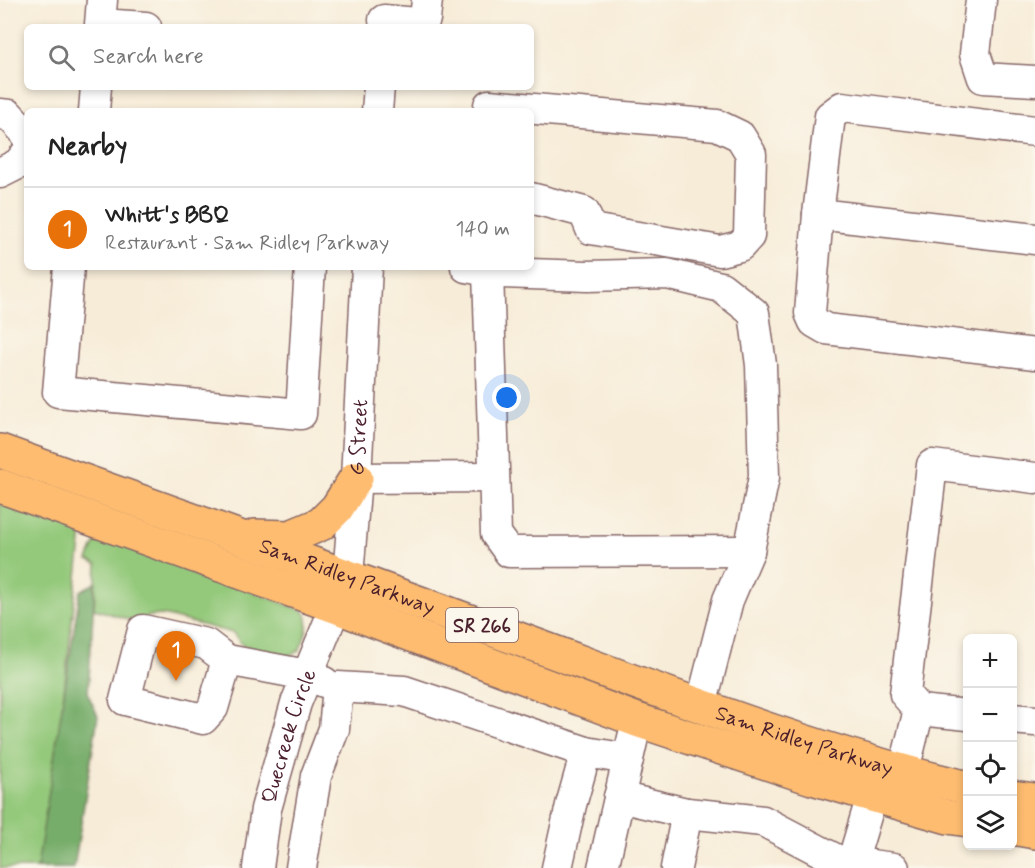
<!DOCTYPE html>
<html lang="en">
<head>
<meta charset="utf-8">
<style>
	body { margin:0; font-family:Mynerve,sans-serif; background:#f2f2f2; color:#222 }
	.controls { position:absolute; right:18px; bottom:18px; display:grid; overflow:hidden; border-radius:9px; box-shadow:0 3px 9px #0003 }
	.controls button { width:54px; height:54px; display:grid; place-items:center; padding:0; border:0; border-bottom:2px solid #e0e0e0; background:#fff; color:#222; font:30px sans-serif }
	.you { position:absolute; left:507px; top:398px; width:21px; height:21px; margin:-15px; border:4px solid #fff; border-radius:50%; background:#1a73e8; box-shadow:0 0 0 9px #1a73e833 }
	.badge { display:grid; place-items:center; width:39px; height:39px; border-radius:50%; background:#2563eb; color:#fff; font-size:20px; font-weight:700 }
	.pin { position:absolute; translate:-50% -50px; filter:drop-shadow(0 2px 3px #0008) }
	.pin::after { content:''; position:absolute; top:32px; width:21px; height:18px; background:inherit; clip-path:polygon(0 0,100% 0,50% 100%) }
	.list { margin:0; padding:0; list-style:none }
	h2 { display:flex; justify-content:space-between; align-items:center; height:78px; margin:0; padding:0 24px; font-size:26px }
	h2 small { font-size:20px; font-weight:400; color:#767676 }
	.list li { display:grid; grid-template-columns:39px 1fr auto; gap:18px; align-items:center; box-sizing:border-box; height:84px; padding:0 24px; border-top:2px solid #e0e0e0 }
	.list b { display:block; font-size:22px; white-space:nowrap }
	.list p { margin:0; font-size:20px; white-space:nowrap; color:#767676 }
	.list em { font-size:20px; font-style:normal; color:#767676 }
	.icon { flex:none; width:33px; height:33px; fill:none; stroke:currentColor; stroke-width:2; stroke-linecap:round; stroke-linejoin:round }
	.map { position:relative; flex:none; width:1035px; height:868px; overflow:hidden }
	.search { position:absolute; background:#fff; box-shadow:0 3px 9px #0003; left:24px; top:24px; width:510px; height:66px; display:flex; align-items:center; gap:15px; box-sizing:border-box; padding:0 21px; border-radius:9px; color:#767676; font-size:22px }
	.panel { position:absolute; background:#fff; box-shadow:0 3px 9px #0003; left:24px; top:108px; width:510px; height:162px; border-radius:9px }
	.map>svg:first-child { display:block }
	.green { fill:#94c97b; stroke:#6f7453; stroke-width:1.5 }
	.forest { fill:#77ad6b; stroke:#60664b; stroke-width:1.5 }
	.lines { fill:none; stroke-linecap:round; stroke-linejoin:round }
	.minor-casing { stroke:#876768; stroke-width:33 }
	.major-casing { stroke:#876768; stroke-width:36 }
	.minor { stroke:#fff; stroke-width:30 }
	.major { stroke:#fdbc70; stroke-width:33 }
	.labels { text-anchor:middle; stroke-width:4.5; stroke-linejoin:round; paint-order:stroke }
	.shield { fill:#fbf7ec; stroke:#7f6065; stroke-width:1.5 }
	.shield-label { font-size:20px; font-weight:bold; fill:#4a1f2b }
	.street-label { font-size:21px; fill:#4a1f2b; stroke:#fbf7ec }
</style>
</head>
<body>
<div class="map">
<svg width="1035" height="868" viewBox="0 0 1035 868">
	<rect width="100%" height="100%" fill="#fbf7ec"/>
	<filter id="ink" filterUnits="userSpaceOnUse"><feTurbulence type="fractalNoise" baseFrequency=".0167" numOctaves="2"/><feDisplacementMap in="SourceGraphic" scale="12" xChannelSelector="R" yChannelSelector="G"/><feConvolveMatrix kernelMatrix="1 2 1 2 8 2 1 2 1" color-interpolation-filters="sRGB"/></filter>
	<filter id="wash" filterUnits="userSpaceOnUse"><feTurbulence type="fractalNoise" baseFrequency=".008" numOctaves="4" result="noise"/><feDisplacementMap in="SourceGraphic" scale="24" xChannelSelector="R" yChannelSelector="G"/><feGaussianBlur stdDeviation="1.35" result="paint"/><feColorMatrix in="noise" values="0 0 0 0 0 0 0 0 0 0 0 0 0 0 0 0 0 1.4 0 .05"/><feComposite in="paint" operator="in"/></filter>
	<g filter="url(#wash)">
		<rect width="100%" height="100%" fill="#f7ecd8"/>
		<!-- green -->
		<g class="green">
			<path d="M 0,495 L 83,524 L 44,868 L 0,868 Z"/>
			<path d="M 99,534 L 304,611 C 312,624 304,638 299,651 L 288,656 L 243,646 L 233,633 L 163,615 L 149,616 L 137,622 L 94,609 L 97,564 L 88,560 Z"/>
		</g>
		<!-- forest -->
		<path class="forest" d="M 95,583 L 88,694 L 98,716 L 74,868 L 37,868 L 80,591 Z"/>
	</g>
	<g filter="url(#ink)">
		<g class="lines">
			<!-- minor casing -->
			<g class="minor-casing">
				<g id="minor">
					<path d="M 102,0 L 100,24 L 146,27"/>
					<path d="M 981,0 L 975,54 L 983,78 L 1035,81"/>
					<path d="M 384,20 L 417,23 L 425,19 L 427,0"/>
					<path d="M 94,111 L 96,87"/>
					<path d="M 377,111 L 379,87"/>
					<path d="M 489,111 L 489,105 L 717,125 L 740,136 L 751,154 L 749,236 L 740,246 L 720,251 L 591,229 L 584,212 L 531,198"/>
					<path d="M 0,114 L 9,115 L 24,131 L 27,137"/>
					<path d="M 1035,131 L 842,107 L 830,116 L 818,214 L 810,313 L 814,322 L 826,329 L 1035,354"/>
					<path d="M 0,173 L 18,164 L 27,153"/>
					<path d="M 818,214 L 1035,239"/>
					<path d="M 69,267 L 58,392 L 301,414 L 310,267"/>
					<path d="M 466,267 L 500,273 L 587,276 L 667,274 L 721,287 L 754,313 L 761,365 L 764,477 L 749,551 L 728,600 L 701,706"/>
					<path d="M 488,271 L 496,534 L 509,552 L 749,551"/>
					<path d="M 356,478 L 494,477"/>
					<path d="M 227,660 L 213,708 L 203,719 L 125,700 L 143,630 L 206,644 L 227,660 L 307,675 L 324,682"/>
					<path d="M 919,710 L 968,715"/>
					<path d="M 1012,719 L 1035,721"/>
					<path d="M 898,794 L 919,710 L 905,694 L 932,465 L 1035,478"/>
					<path d="M 619,797 L 687,813 L 676,868"/>
					<path d="M 687,813 L 763,821 L 839,861 L 894,868"/>
					<path d="M 852,863 L 872,796"/>
					<path id="s1" d="M 258,868 L 266,809 L 296,703 L 348,576 L 356,478 L 367,267"/>
					<path d="M 301,868 L 316,776 L 334,729 L 338,687 L 404,691 L 586,752 L 628,759"/>
					<path d="M 557,868 L 571,805 L 586,752"/>
					<path d="M 603,868 L 637,720"/>
				</g>
			</g>
			<!-- major casing -->
			<g class="major-casing">
				<g id="major">
					<path id="s2" d="M 0,451 C 171,512 343,574 513,637 C 663,692 812,751 968,788"/>
					<path d="M 0,486 L 335,606 L 637,720 L 812,778 L 948,817 L 968,820"/>
					<path d="M 255,536 L 290,537 L 321,524 L 337,508 L 356,478"/>
					<path d="M 1012,797 L 1035,800"/>
					<path d="M 1012,828 L 1035,832"/>
				</g>
			</g>
			<!-- minor -->
			<use href="#minor" class="minor"/>
			<!-- major -->
			<use href="#major" class="major"/>
		</g>
	</g>
	<g class="labels">
		<!-- shield labels -->
		<rect class="shield" x="446" y="608" width="72" height="34" rx="4.5"/>
		<g class="shield-label">
			<text x="482" y="632">SR 266</text>
		</g>
		<!-- street labels -->
		<g class="street-label">
			<text dy="7" stroke="none"><textPath href="#s1" startOffset="446">G Street</textPath></text>
			<text dy="7" stroke="none"><textPath href="#s2" startOffset="369">Sam Ridley Parkway</textPath></text>
			<text dy="7" stroke="none"><textPath href="#s1" startOffset="136">Quecreek Circle</textPath></text>
			<text dy="7" stroke="none"><textPath href="#s2" startOffset="855">Sam Ridley Parkway</textPath></text>
		</g>
	</g>
</svg>
<div class="controls">
<button>+</button>
<button>−</button>
<button><svg class="icon" aria-label="locate" viewBox="0 0 24 24"><circle cx="12" cy="12" r="6"/><path d="M12 2v4M12 18v4M2 12h4M18 12h4"/></svg></button>
<button><svg class="icon" aria-label="layers" viewBox="0 0 24 24"><path d="M12 4l9 5-9 5-9-5zM3 14l9 5 9-5"/></svg></button>
</div>
<div class="you"></div>
<div class="pin badge" style="left:176px;top:681px;background:#e8710a">1</div>
<div class="search"><svg class="icon" aria-label="search" viewBox="0 0 24 24"><circle cx="10" cy="10" r="6"/><path d="M15 15l6 6"/></svg>Search here</div>
<section class="panel">
<h2>Nearby<small></small></h2>
<ul class="list">
<li><span class="badge" style="background:#e8710a">1</span><div><b>Whitt's BBQ</b><p>Restaurant · Sam Ridley Parkway</p></div><em>140 m</em></li>
</ul>
</section>
</div>
</body>
</html>
